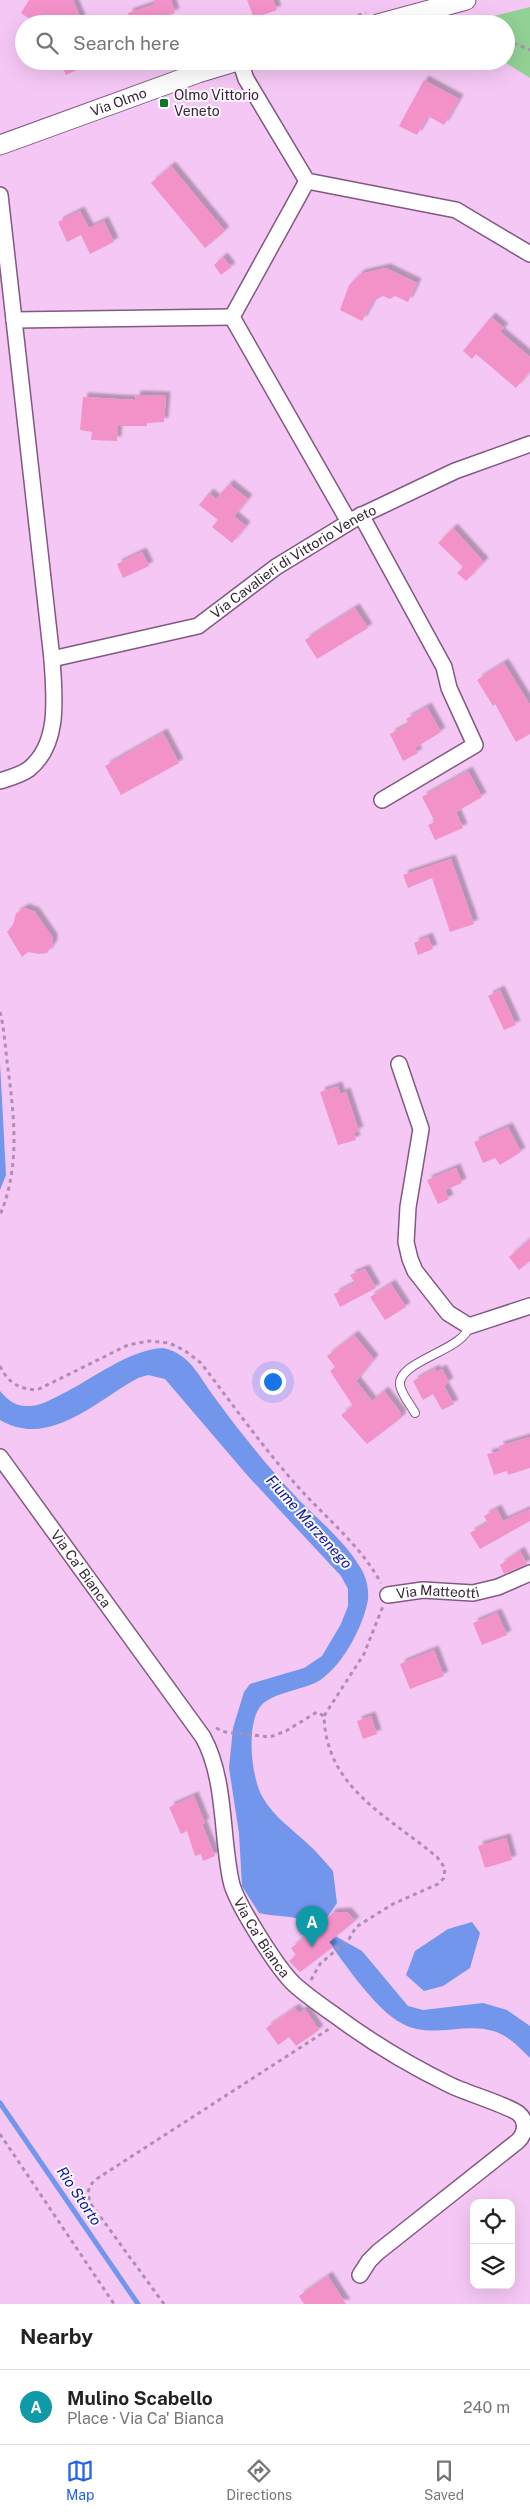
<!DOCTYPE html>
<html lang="en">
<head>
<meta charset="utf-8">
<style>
	body { margin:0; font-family:"Public Sans",sans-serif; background:#f2f2f2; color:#222 }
	.controls { position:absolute; right:15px; bottom:15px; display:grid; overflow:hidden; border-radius:10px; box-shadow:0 5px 20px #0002 }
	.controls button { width:45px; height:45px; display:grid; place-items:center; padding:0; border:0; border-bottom:1px solid #e0e0e0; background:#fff; color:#222; font:25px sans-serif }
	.you { position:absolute; left:272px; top:1381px; width:18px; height:18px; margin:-12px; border:4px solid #fff; border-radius:50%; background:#1a73e8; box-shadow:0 0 0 8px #1a73e833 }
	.badge { display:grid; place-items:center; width:32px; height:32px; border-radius:50%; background:#2563eb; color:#fff; font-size:16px; font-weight:700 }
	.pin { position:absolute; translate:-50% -41px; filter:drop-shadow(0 1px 2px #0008) }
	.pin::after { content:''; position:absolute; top:26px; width:18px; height:15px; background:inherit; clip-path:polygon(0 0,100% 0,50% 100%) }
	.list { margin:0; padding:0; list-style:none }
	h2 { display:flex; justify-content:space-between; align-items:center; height:65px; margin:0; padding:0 20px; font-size:21px }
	h2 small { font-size:16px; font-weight:400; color:#767676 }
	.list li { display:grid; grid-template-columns:32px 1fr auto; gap:15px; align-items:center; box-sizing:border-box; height:75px; padding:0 20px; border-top:1px solid #e0e0e0 }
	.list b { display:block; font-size:19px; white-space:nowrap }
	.list p { margin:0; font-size:16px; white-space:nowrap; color:#767676 }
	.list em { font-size:16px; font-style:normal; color:#767676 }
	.icon { flex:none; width:28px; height:28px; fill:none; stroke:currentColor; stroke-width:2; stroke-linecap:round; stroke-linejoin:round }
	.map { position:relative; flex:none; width:530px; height:2304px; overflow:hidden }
	.search { position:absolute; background:#fff; box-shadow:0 5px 20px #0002; left:15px; right:15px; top:15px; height:55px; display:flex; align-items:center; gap:12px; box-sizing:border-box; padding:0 18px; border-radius:28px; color:#767676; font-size:19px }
	.sheet { height:140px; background:#fff }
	nav { display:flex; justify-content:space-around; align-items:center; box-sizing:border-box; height:70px; border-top:1px solid #e0e0e0; background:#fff; font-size:14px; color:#767676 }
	nav a { display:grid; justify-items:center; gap:2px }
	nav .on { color:#2563eb }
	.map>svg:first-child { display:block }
	.green { fill:#92d196 }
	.water { fill:#7296ec }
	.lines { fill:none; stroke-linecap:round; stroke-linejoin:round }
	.stream { stroke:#7296ec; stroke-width:5 }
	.building { fill:#f392c9; filter:url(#shadow) }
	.service-casing { stroke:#815982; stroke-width:10 }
	.minor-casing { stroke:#815982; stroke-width:18 }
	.tertiary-casing { stroke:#815982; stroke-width:21 }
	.path { stroke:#b18db1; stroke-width:3; stroke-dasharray:4 4; stroke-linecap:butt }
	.service { stroke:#fff; stroke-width:8 }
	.minor { stroke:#fff; stroke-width:15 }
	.tertiary { stroke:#fff; stroke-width:19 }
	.poi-dot { fill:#0f7527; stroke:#fdf8fd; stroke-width:2 }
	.labels { text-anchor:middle; stroke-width:4; stroke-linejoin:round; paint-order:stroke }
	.poi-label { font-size:14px; fill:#362536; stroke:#fdf8fd; text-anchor:start }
	.street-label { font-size:14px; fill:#362536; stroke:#fdf8fd }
	.water-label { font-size:15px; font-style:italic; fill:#0b1c9a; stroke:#fdf8fd }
</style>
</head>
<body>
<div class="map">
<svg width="530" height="2304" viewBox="0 0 530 2304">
	<defs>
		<filter id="shadow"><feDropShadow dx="4.5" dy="-4.5" stdDeviation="1" flood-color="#0004"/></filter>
	</defs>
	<rect width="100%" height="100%" fill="#f5c7f5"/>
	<!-- green -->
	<path class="green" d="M 530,7 L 530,78 L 503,61 L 506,61 L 506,24 L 462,24 Z"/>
	<!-- water -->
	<g class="water">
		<path d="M 0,1063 L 6,1175 L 0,1190 Z"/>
		<path d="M 163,1348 C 191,1354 199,1377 215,1398 C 241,1434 269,1468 299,1500 C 320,1521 345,1542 360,1567 C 366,1576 369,1588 368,1599 C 364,1626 340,1671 315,1683 C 299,1690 279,1692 265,1702 C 244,1716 251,1779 263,1798 C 274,1817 292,1829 308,1844 C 317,1852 325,1862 333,1871 L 337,1903 L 324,1922 L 337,1937 L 362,1951 L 408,2006 L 423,2010 L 483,2003 L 507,2010 L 530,2026 L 530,2058 C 520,2048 508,2035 493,2031 C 464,2022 431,2039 403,2024 C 373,2009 339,1955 318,1927 C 301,1914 279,1918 259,1913 L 242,1886 L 239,1833 L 229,1768 L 233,1728 L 244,1692 L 250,1684 L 304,1668 L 322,1656 L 341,1624 L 348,1606 L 348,1589 L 341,1576 L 247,1475 L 165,1379 L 148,1375 L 138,1378 C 96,1401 49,1449 0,1420 L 0,1391 C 7,1399 14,1406 26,1406 C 39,1407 50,1400 62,1394 C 91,1380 130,1349 163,1348 Z"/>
		<path d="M 472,1922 L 480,1933 L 470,1968 L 443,1986 L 424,1991 L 406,1975 L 415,1951 L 448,1929 Z"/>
	</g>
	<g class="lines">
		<!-- stream -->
		<path class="stream" d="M 0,2103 L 138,2304"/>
	</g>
	<!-- building -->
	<g class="building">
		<path d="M 29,0 L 73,0 L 83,24 L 37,24 L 21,13 Z"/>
		<path d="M 154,0 L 171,0 L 175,13 L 154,20 L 156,24 L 132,24 L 128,13 L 155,4 Z"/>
		<path d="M 247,0 L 273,0 L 277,10 L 254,18 Z"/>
		<path d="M 60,61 L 97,61 L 66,75 Z"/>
		<path d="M 424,80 L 459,99 L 444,125 L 428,116 L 417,135 L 399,126 Z"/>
		<path d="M 171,166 L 225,231 L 205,248 L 151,183 Z"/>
		<path d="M 80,211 L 89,228 L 104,221 L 114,242 L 90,254 L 81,235 L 67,242 L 58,222 Z"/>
		<path d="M 223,257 L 231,267 L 221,275 L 214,265 Z"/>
		<path d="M 386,268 L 417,283 L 408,302 L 395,296 L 390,299 L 383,296 L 373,301 L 362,321 L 340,310 L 349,285 L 360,274 Z"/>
		<path d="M 491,317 L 504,328 L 500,332 L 530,357 L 530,371 L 516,388 L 476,354 L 472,359 L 463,351 Z"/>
		<path d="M 136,395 L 166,396 L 164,422 L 147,423 L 147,426 L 118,426 L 117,441 L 91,440 L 92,432 L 80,430 L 83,397 L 135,400 Z"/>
		<path d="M 229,484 L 248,499 L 234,516 L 246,526 L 232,543 L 212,527 L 218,520 L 199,505 L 209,493 L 216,499 Z"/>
		<path d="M 453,528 L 484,562 L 466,581 L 457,573 L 463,567 L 438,543 Z"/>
		<path d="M 142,552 L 149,566 L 123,578 L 117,564 Z"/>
		<path d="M 355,608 L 368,628 L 317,659 L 305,640 Z"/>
		<path d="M 504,663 L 530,705 L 530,734 L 516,742 L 495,704 L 493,706 L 477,680 Z"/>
		<path d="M 427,707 L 441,732 L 415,748 L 418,753 L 403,761 L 390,734 L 409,724 L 406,719 Z"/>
		<path d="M 163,733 L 179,763 L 121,795 L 105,766 Z"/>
		<path d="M 468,771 L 482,797 L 456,812 L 463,828 L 435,840 L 428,825 L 435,822 L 422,797 Z"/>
		<path d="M 451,859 L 474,924 L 450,932 L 432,878 L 408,888 L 403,875 Z"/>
		<path d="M 25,908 L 35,912 L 53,938 L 53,944 L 47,953 L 39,954 L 28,952 L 22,957 L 7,932 L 13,925 L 16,913 Z"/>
		<path d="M 428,937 L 433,949 L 418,955 L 414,943 Z"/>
		<path d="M 500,990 L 516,1025 L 504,1030 L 488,996 Z"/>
		<path d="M 338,1086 L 340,1094 L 346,1092 L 359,1131 L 354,1133 L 356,1140 L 338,1145 L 320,1092 Z"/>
		<path d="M 508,1127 L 521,1152 L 500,1165 L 495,1158 L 483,1163 L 474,1142 Z"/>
		<path d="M 456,1168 L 462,1183 L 445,1190 L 449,1199 L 438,1204 L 427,1180 Z"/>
		<path d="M 530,1239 L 530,1261 L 519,1270 L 509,1257 Z"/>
		<path d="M 365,1269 L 376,1288 L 340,1307 L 334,1294 L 355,1283 L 350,1275 Z"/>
		<path d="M 391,1284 L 406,1307 L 385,1320 L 370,1297 Z"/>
		<path d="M 354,1335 L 374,1359 L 356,1381 L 372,1401 L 384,1391 L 401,1413 L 401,1418 L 367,1444 L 341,1415 L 353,1406 L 330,1371 L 335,1367 L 327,1356 Z"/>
		<path d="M 435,1369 L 437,1372 L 442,1369 L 449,1382 L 444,1386 L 454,1404 L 442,1410 L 433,1394 L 423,1400 L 413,1381 Z"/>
		<path d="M 530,1437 L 530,1468 L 508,1475 L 507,1471 L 494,1475 L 487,1454 L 500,1451 L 499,1446 Z"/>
		<path d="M 497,1509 L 503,1521 L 530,1509 L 530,1521 L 480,1549 L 470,1533 L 488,1523 L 484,1516 Z"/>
		<path d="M 520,1551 L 527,1564 L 504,1574 L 500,1565 Z"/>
		<path d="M 497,1613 L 507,1635 L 482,1645 L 473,1623 Z"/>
		<path d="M 434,1650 L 444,1676 L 410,1689 L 400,1664 Z"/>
		<path d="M 371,1716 L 377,1734 L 363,1739 L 357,1721 Z"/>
		<path d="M 194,1796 L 205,1823 L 202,1824 L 215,1856 L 203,1861 L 201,1854 L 195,1856 L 187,1831 L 181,1834 L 169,1807 Z"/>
		<path d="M 506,1838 L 512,1860 L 485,1868 L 478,1846 Z"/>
		<path d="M 347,1912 L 355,1921 L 329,1942 L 333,1947 L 300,1972 L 289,1961 L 296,1955 L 291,1948 L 328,1920 L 327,1918 L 332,1913 Z"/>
		<path d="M 295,2008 L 299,2013 L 305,2009 L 319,2030 L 296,2046 L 289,2037 L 278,2045 L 266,2028 Z"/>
		<path d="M 328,2276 L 346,2304 L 304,2304 L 299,2296 Z"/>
	</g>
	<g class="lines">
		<!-- service casing -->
		<g class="service-casing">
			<path id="service" d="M 415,1413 C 411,1405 401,1394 400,1385 C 397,1361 465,1350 469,1326"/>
		</g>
		<!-- minor casing -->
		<g class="minor-casing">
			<g id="minor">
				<path d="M 240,61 L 246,79 L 307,181 L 456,210 L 530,254"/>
				<path d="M 307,181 L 232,317 L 349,522"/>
				<path id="s1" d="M 0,195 L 52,659 L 198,626 L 276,567 L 356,518 L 455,471 L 530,444"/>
				<path d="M 14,320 L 232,317"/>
				<path d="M 361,515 L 444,667 L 449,688 L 475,745 L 382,800"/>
				<path d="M 0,781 C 9,778 21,775 29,769 C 61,743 54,695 52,659"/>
				<path d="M 399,1064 L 421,1129 L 408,1207 L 406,1242 L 410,1259 L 415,1271 L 448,1313 L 469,1326 L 530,1306"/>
				<path id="s2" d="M 0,1457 L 203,1737 C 226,1779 221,1834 231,1881 C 235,1902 278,1969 294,1984 C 307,1996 322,2006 336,2016 C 371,2042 411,2066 450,2085 C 464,2092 512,2107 519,2114 C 528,2122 525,2134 518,2141 L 378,2252 L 369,2261 L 360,2275"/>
				<path id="s3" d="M 388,1595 L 423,1590 L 473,1593 L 498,1587 L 530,1573"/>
			</g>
		</g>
		<!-- tertiary casing -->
		<g class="tertiary-casing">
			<g id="tertiary">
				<path d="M 378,24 L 466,0"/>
				<path id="s4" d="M 0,145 L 198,73 L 238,61"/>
			</g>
		</g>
		<!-- path -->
		<g class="path">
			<path d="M 462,20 L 470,24"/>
			<path d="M 327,24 L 366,13"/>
			<path d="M 506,40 L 530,50"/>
			<path d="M 0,1012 C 4,1027 5,1045 7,1061 C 14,1114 21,1165 0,1215"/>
			<path d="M 0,1366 C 8,1383 19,1389 37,1390 L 128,1345 L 149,1341 L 169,1343 L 184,1350 L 201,1363 C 233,1405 264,1449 300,1489 C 328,1520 360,1545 381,1583"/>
			<path d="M 324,1716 L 364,1654 L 383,1606"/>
			<path d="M 216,1728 L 225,1732 L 270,1737 L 286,1731 L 317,1712 L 324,1716"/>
			<path d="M 311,1980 L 320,1964 L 349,1939 L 356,1927 L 393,1904 L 438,1884 L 444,1878 L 445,1868 L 437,1857 C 388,1816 326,1788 324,1716"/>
			<path d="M 0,2134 L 114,2304"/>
			<path d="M 164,2304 L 91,2204 C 87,2194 87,2188 95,2180 L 329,2029"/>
		</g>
		<!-- service -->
		<use href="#service" class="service"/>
		<!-- minor -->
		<use href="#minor" class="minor"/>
		<!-- tertiary -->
		<use href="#tertiary" class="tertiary"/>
	</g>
	<!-- markers -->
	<rect class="poi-dot" x="159" y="98" width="10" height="10" rx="2.5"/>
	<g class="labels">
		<!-- poi labels -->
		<g class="poi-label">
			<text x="174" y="100">Olmo Vittorio<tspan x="174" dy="16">Veneto</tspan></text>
		</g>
		<!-- street labels -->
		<g class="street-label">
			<text dy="5" stroke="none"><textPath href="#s4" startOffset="126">Via Olmo</textPath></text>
			<text dy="5" stroke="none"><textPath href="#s1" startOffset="732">Via Cavalieri di Vittorio Veneto</textPath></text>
			<text dy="5" stroke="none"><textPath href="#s2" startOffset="138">Via Ca' Bianca</textPath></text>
			<text dy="5" stroke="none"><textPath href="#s3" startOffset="50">Via Matteotti</textPath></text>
			<text dy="5" stroke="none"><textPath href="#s2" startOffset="558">Via Ca' Bianca</textPath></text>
		</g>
		<!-- water labels -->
		<g class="water-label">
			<text transform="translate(309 1522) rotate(48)" y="5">Fiume Marzenego</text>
			<text transform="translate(79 2196) rotate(56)" y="5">Rio Storto</text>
		</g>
	</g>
</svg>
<div class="controls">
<button><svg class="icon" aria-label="locate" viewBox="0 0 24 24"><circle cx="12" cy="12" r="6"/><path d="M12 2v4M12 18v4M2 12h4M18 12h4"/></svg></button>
<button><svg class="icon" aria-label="layers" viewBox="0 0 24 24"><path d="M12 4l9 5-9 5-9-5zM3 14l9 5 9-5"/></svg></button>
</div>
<div class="you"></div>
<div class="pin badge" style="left:312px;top:1947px;background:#0f9aa8">A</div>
<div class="search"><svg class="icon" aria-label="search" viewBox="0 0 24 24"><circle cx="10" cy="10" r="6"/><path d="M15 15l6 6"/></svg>Search here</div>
</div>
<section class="sheet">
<h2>Nearby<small></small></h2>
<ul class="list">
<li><span class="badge" style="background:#0f9aa8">A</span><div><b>Mulino Scabello</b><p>Place · Via Ca' Bianca</p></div><em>240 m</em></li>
</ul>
</section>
<nav>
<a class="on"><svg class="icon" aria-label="map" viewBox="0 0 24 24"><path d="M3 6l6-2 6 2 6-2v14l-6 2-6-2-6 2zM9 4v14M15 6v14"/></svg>Map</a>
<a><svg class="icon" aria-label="directions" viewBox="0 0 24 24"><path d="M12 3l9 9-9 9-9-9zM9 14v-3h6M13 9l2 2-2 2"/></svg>Directions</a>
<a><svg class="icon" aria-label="saved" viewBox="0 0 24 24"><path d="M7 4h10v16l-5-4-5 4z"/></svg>Saved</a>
</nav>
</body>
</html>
